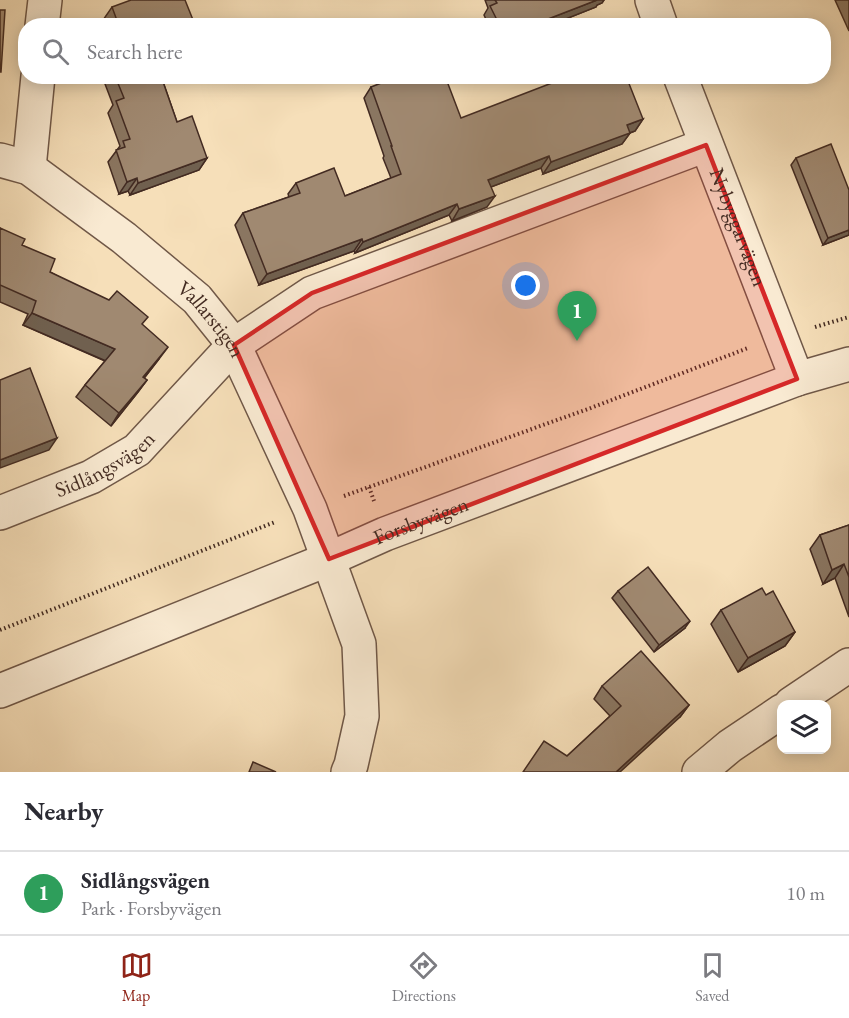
<!DOCTYPE html>
<html lang="en">
<head>
<meta charset="utf-8">
<style>
	body { margin:0; font-family:"EB Garamond",serif; background:#f2f2f3; color:#2b2b33 }
	.controls { position:absolute; right:18px; bottom:18px; display:grid; overflow:hidden; border-radius:12px; box-shadow:0 3px 15px #0003 }
	.controls button { width:54px; height:54px; display:grid; place-items:center; padding:0; border:0; border-bottom:2px solid #e1e1e2; background:#fff; color:#2b2b33; font:30px sans-serif }
	.you { position:absolute; left:526px; top:286px; width:21px; height:21px; margin:-15px; border:4px solid #fff; border-radius:50%; background:#1a73e8; box-shadow:0 0 0 9px #1a73e833 }
	.badge { display:grid; place-items:center; width:39px; height:39px; border-radius:50%; background:#8f2418; color:#fff; font-size:20px; font-weight:700 }
	.pin { position:absolute; translate:-50% -50px; filter:drop-shadow(0 2px 3px #0008) }
	.pin::after { content:''; position:absolute; top:32px; width:21px; height:18px; background:inherit; clip-path:polygon(0 0,100% 0,50% 100%) }
	.list { margin:0; padding:0; list-style:none }
	h2 { display:flex; justify-content:space-between; align-items:center; height:78px; margin:0; padding:0 24px; font-size:26px }
	h2 small { font-size:20px; font-weight:400; color:#7c7c81 }
	.list li { display:grid; grid-template-columns:39px 1fr auto; gap:18px; align-items:center; box-sizing:border-box; height:84px; padding:0 24px; border-top:2px solid #e1e1e2 }
	.list b { display:block; font-size:22px; white-space:nowrap }
	.list p { margin:0; font-size:20px; white-space:nowrap; color:#7c7c81 }
	.list em { font-size:20px; font-style:normal; color:#7c7c81 }
	.icon { flex:none; width:33px; height:33px; fill:none; stroke:currentColor; stroke-width:2; stroke-linecap:round; stroke-linejoin:round }
	.map { position:relative; flex:none; width:849px; height:772px; overflow:hidden }
	.search { position:absolute; background:#fff; box-shadow:0 3px 15px #0003; left:18px; right:18px; top:18px; height:66px; display:flex; align-items:center; gap:15px; box-sizing:border-box; padding:0 21px; border-radius:24px; color:#7c7c81; font-size:22px }
	.sheet { height:162px; background:#fff }
	nav { display:flex; justify-content:space-around; align-items:center; box-sizing:border-box; height:84px; border-top:2px solid #e1e1e2; background:#fff; font-size:16px; color:#7c7c81 }
	nav a { display:grid; justify-items:center; gap:3px }
	nav .on { color:#8f2418 }
	.map>svg:first-child { display:block }
	.lines { fill:none; stroke-linecap:round; stroke-linejoin:round }
	.minor-casing { stroke:#705848; stroke-width:36 }
	.path { stroke:#432b22; stroke-width:4; stroke-dasharray:1.5 3; stroke-linecap:butt }
	.minor { stroke:#f9ead2; stroke-width:33 }
	.wall { fill:#8a7661; stroke:#432b22; stroke-width:1.5 }
	.shaded-wall { fill:#70604f; stroke:#432b22; stroke-width:1.5 }
	.building { fill:#a08971; stroke:#432b22; stroke-width:1.5 }
	.marked { fill:#d62828; fill-opacity:0.2; stroke:#d62828; stroke-width:4.5; stroke-linejoin:round }
	.labels { text-anchor:middle; stroke-width:5; stroke-linejoin:round; paint-order:stroke }
	.street-label { font-size:21px; fill:#432b22; stroke:#f9ead2 }
</style>
</head>
<body>
<div class="map">
<svg width="849" height="772" viewBox="0 0 849 772">
	<rect width="100%" height="100%" fill="#f6dfb9"/>
	<filter id="stains"><feTurbulence type="fractalNoise" baseFrequency=".00333" numOctaves="4"/><feColorMatrix values="0 0 0 0 .2 0 0 0 0 .09 0 0 0 0 .02 0 0 0 .5 -.17"/></filter>
	<radialGradient id="worn" r=".72"><stop offset=".6" stop-color="#630" stop-opacity="0"/><stop offset="1" stop-color="#630" stop-opacity=".3"/></radialGradient>
	<g class="lines">
		<!-- minor casing -->
		<g class="minor-casing">
			<g id="minor">
				<path d="M 652,0 L 661,26"/>
				<path d="M 42,26 L 45,0"/>
				<path id="s1" d="M 680,76 L 797,379"/>
				<path id="s2" d="M 0,160 L 29,168 L 124,238 L 197,299 L 234,345 L 310,509 L 359,644 L 362,716 L 351,765 L 348,772"/>
				<path d="M 29,168 L 38,76"/>
				<path id="s3" d="M 0,513 L 91,477 L 137,450 L 234,345 L 312,293 L 706,145"/>
				<path id="s4" d="M 0,691 L 329,559 L 385,534 L 797,379 L 849,364"/>
				<path d="M 791,704 L 849,665"/>
				<path d="M 699,772 L 730,746 L 782,711"/>
			</g>
		</g>
		<!-- path -->
		<g class="path">
			<path d="M 815,327 L 849,317"/>
			<path d="M 369,487 L 374,501"/>
			<path d="M 344,496 L 588,409 L 748,348"/>
			<path d="M 0,630 L 275,522"/>
		</g>
		<!-- minor -->
		<use href="#minor" class="minor"/>
	</g>
	<!-- wall -->
	<g class="wall">
		<path d="M 485,0 L 604,0 L 602,3 L 597,5 L 596,7 L 548,26 L 489,26 L 484,15 L 488,8 Z"/>
		<path d="M 835,0 L 849,0 L 849,31 Z"/>
		<path d="M 112,7 L 194,26 L 105,26 L 103,20 Z"/>
		<path d="M 102,76 L 161,76 L 177,122 L 207,158 L 199,170 L 130,195 L 128,191 L 119,194 L 108,162 L 120,146 L 108,113 L 113,105 Z"/>
		<path d="M 371,87 L 461,118 L 643,119 L 635,131 L 630,133 L 622,144 L 543,174 L 541,168 L 491,187 L 487,207 L 452,221 L 449,215 L 355,253 L 354,251 L 259,285 L 235,225 L 243,213 L 289,197 L 288,194 L 296,183 L 345,196 L 391,178 L 383,158 L 384,156 L 364,98 Z"/>
		<path d="M 796,158 L 849,190 L 849,235 L 823,245 L 791,165 Z"/>
		<path d="M 0,228 L 22,245 L 50,272 L 142,324 L 159,359 L 144,378 L 147,380 L 138,392 L 111,426 L 76,397 L 85,385 L 105,361 L 23,325 L 28,314 L 0,302 Z"/>
		<path d="M 849,525 L 849,617 L 835,578 L 823,584 L 810,549 L 820,535 Z"/>
		<path d="M 618,591 L 685,628 L 654,652 L 612,598 Z"/>
		<path d="M 766,595 L 795,632 L 785,646 L 738,672 L 711,624 L 721,610 Z"/>
		<path d="M 602,686 L 689,705 L 680,717 L 567,756 L 610,716 L 594,699 Z"/>
	</g>
	<!-- shaded-wall -->
	<g class="shaded-wall">
		<path d="M 597,0 L 604,0 L 602,3 L 597,5 L 596,7 L 548,26 L 530,26 Z"/>
		<path d="M 643,119 L 635,131 L 626,134 L 630,133 L 622,144 L 543,174 L 551,162 L 627,125 Z"/>
		<path d="M 549,156 L 541,168 L 480,191 L 488,180 Z"/>
		<path d="M 207,158 L 199,170 L 130,195 L 138,183 Z"/>
		<path d="M 137,178 L 128,191 L 119,194 L 127,182 Z"/>
		<path d="M 495,196 L 487,207 L 452,221 L 459,209 Z"/>
		<path d="M 457,204 L 449,215 L 355,253 L 363,242 Z"/>
		<path d="M 849,230 L 849,235 L 823,245 L 828,238 Z"/>
		<path d="M 362,239 L 354,251 L 259,285 L 267,274 Z"/>
		<path d="M 32,313 L 115,349 L 106,361 L 23,325 Z"/>
		<path d="M 168,347 L 159,359 L 135,390 L 143,377 Z"/>
		<path d="M 147,380 L 138,392 L 111,426 L 119,413 Z"/>
		<path d="M 57,438 L 49,450 L 0,468 L 0,460 Z"/>
		<path d="M 844,564 L 835,578 L 823,584 L 832,570 Z"/>
		<path d="M 690,621 L 685,628 L 654,652 L 659,645 Z"/>
		<path d="M 795,632 L 785,646 L 738,672 L 748,658 Z"/>
		<path d="M 689,705 L 680,717 L 620,772 L 616,772 Z"/>
	</g>
	<!-- building -->
	<g class="building">
		<path d="M 131,0 L 185,0 L 195,25 L 193,26 L 119,26 L 112,7 Z"/>
		<path d="M 495,0 L 597,0 L 530,26 L 500,26 L 490,6 L 497,3 Z"/>
		<path d="M 0,10 L 5,10 L 1,72 L 0,72 Z"/>
		<path d="M 115,76 L 161,76 L 177,122 L 192,116 L 207,158 L 138,183 L 137,178 L 127,182 L 116,150 L 125,147 L 123,141 L 130,139 L 116,101 L 124,98 Z"/>
		<path d="M 399,76 L 445,76 L 461,118 L 570,76 L 626,76 L 643,119 L 627,125 L 630,133 L 551,162 L 549,156 L 488,180 L 495,196 L 459,209 L 457,204 L 363,242 L 362,239 L 267,274 L 243,213 L 300,193 L 296,183 L 334,168 L 345,196 L 401,174 L 391,146 L 392,146 L 371,87 Z"/>
		<path d="M 831,144 L 849,190 L 849,230 L 828,238 L 796,158 Z"/>
		<path d="M 0,228 L 25,239 L 22,245 L 55,259 L 50,272 L 109,300 L 117,291 L 148,317 L 142,324 L 168,347 L 143,377 L 147,380 L 119,413 L 85,385 L 115,349 L 32,313 L 36,301 L 0,285 Z"/>
		<path d="M 30,368 L 57,438 L 0,460 L 0,380 Z"/>
		<path d="M 849,525 L 849,577 L 844,564 L 832,570 L 820,535 Z"/>
		<path d="M 648,567 L 690,621 L 659,645 L 618,591 Z"/>
		<path d="M 762,588 L 766,595 L 773,591 L 795,632 L 748,658 L 721,610 Z"/>
		<path d="M 641,651 L 689,705 L 616,772 L 523,772 L 544,741 L 567,756 L 621,706 L 602,686 Z"/>
		<path d="M 253,762 L 276,772 L 249,772 Z"/>
	</g>
	<!-- marked area -->
	<path class="marked" d="M 706,145 L 797,379 L 329,559 L 234,345 L 312,293 Z"/>
	<g class="labels">
		<!-- street labels -->
		<g class="street-label">
			<text dy="7" stroke="none"><textPath href="#s1" startOffset="162">Nybyggarvägen</textPath></text>
			<text dy="7" stroke="none"><textPath href="#s2" startOffset="268">Vallarstigen</textPath></text>
			<text dy="7" stroke="none"><textPath href="#s3" startOffset="116">Sidlångsvägen</textPath></text>
			<text dy="7" stroke="none"><textPath href="#s4" startOffset="454">Forsbyvägen</textPath></text>
		</g>
	</g>
	<rect width="100%" height="100%" filter="url(#stains)"/>
	<rect width="100%" height="100%" fill="url(#worn)"/>
</svg>
<div class="controls">
<button><svg class="icon" aria-label="layers" viewBox="0 0 24 24"><path d="M12 4l9 5-9 5-9-5zM3 14l9 5 9-5"/></svg></button>
</div>
<div class="you"></div>
<div class="pin badge" style="left:577px;top:341px;background:#2e9e5b">1</div>
<div class="search"><svg class="icon" aria-label="search" viewBox="0 0 24 24"><circle cx="10" cy="10" r="6"/><path d="M15 15l6 6"/></svg>Search here</div>
</div>
<section class="sheet">
<h2>Nearby<small></small></h2>
<ul class="list">
<li><span class="badge" style="background:#2e9e5b">1</span><div><b>Sidlångsvägen</b><p>Park · Forsbyvägen</p></div><em>10 m</em></li>
</ul>
</section>
<nav>
<a class="on"><svg class="icon" aria-label="map" viewBox="0 0 24 24"><path d="M3 6l6-2 6 2 6-2v14l-6 2-6-2-6 2zM9 4v14M15 6v14"/></svg>Map</a>
<a><svg class="icon" aria-label="directions" viewBox="0 0 24 24"><path d="M12 3l9 9-9 9-9-9zM9 14v-3h6M13 9l2 2-2 2"/></svg>Directions</a>
<a><svg class="icon" aria-label="saved" viewBox="0 0 24 24"><path d="M7 4h10v16l-5-4-5 4z"/></svg>Saved</a>
</nav>
</body>
</html>
